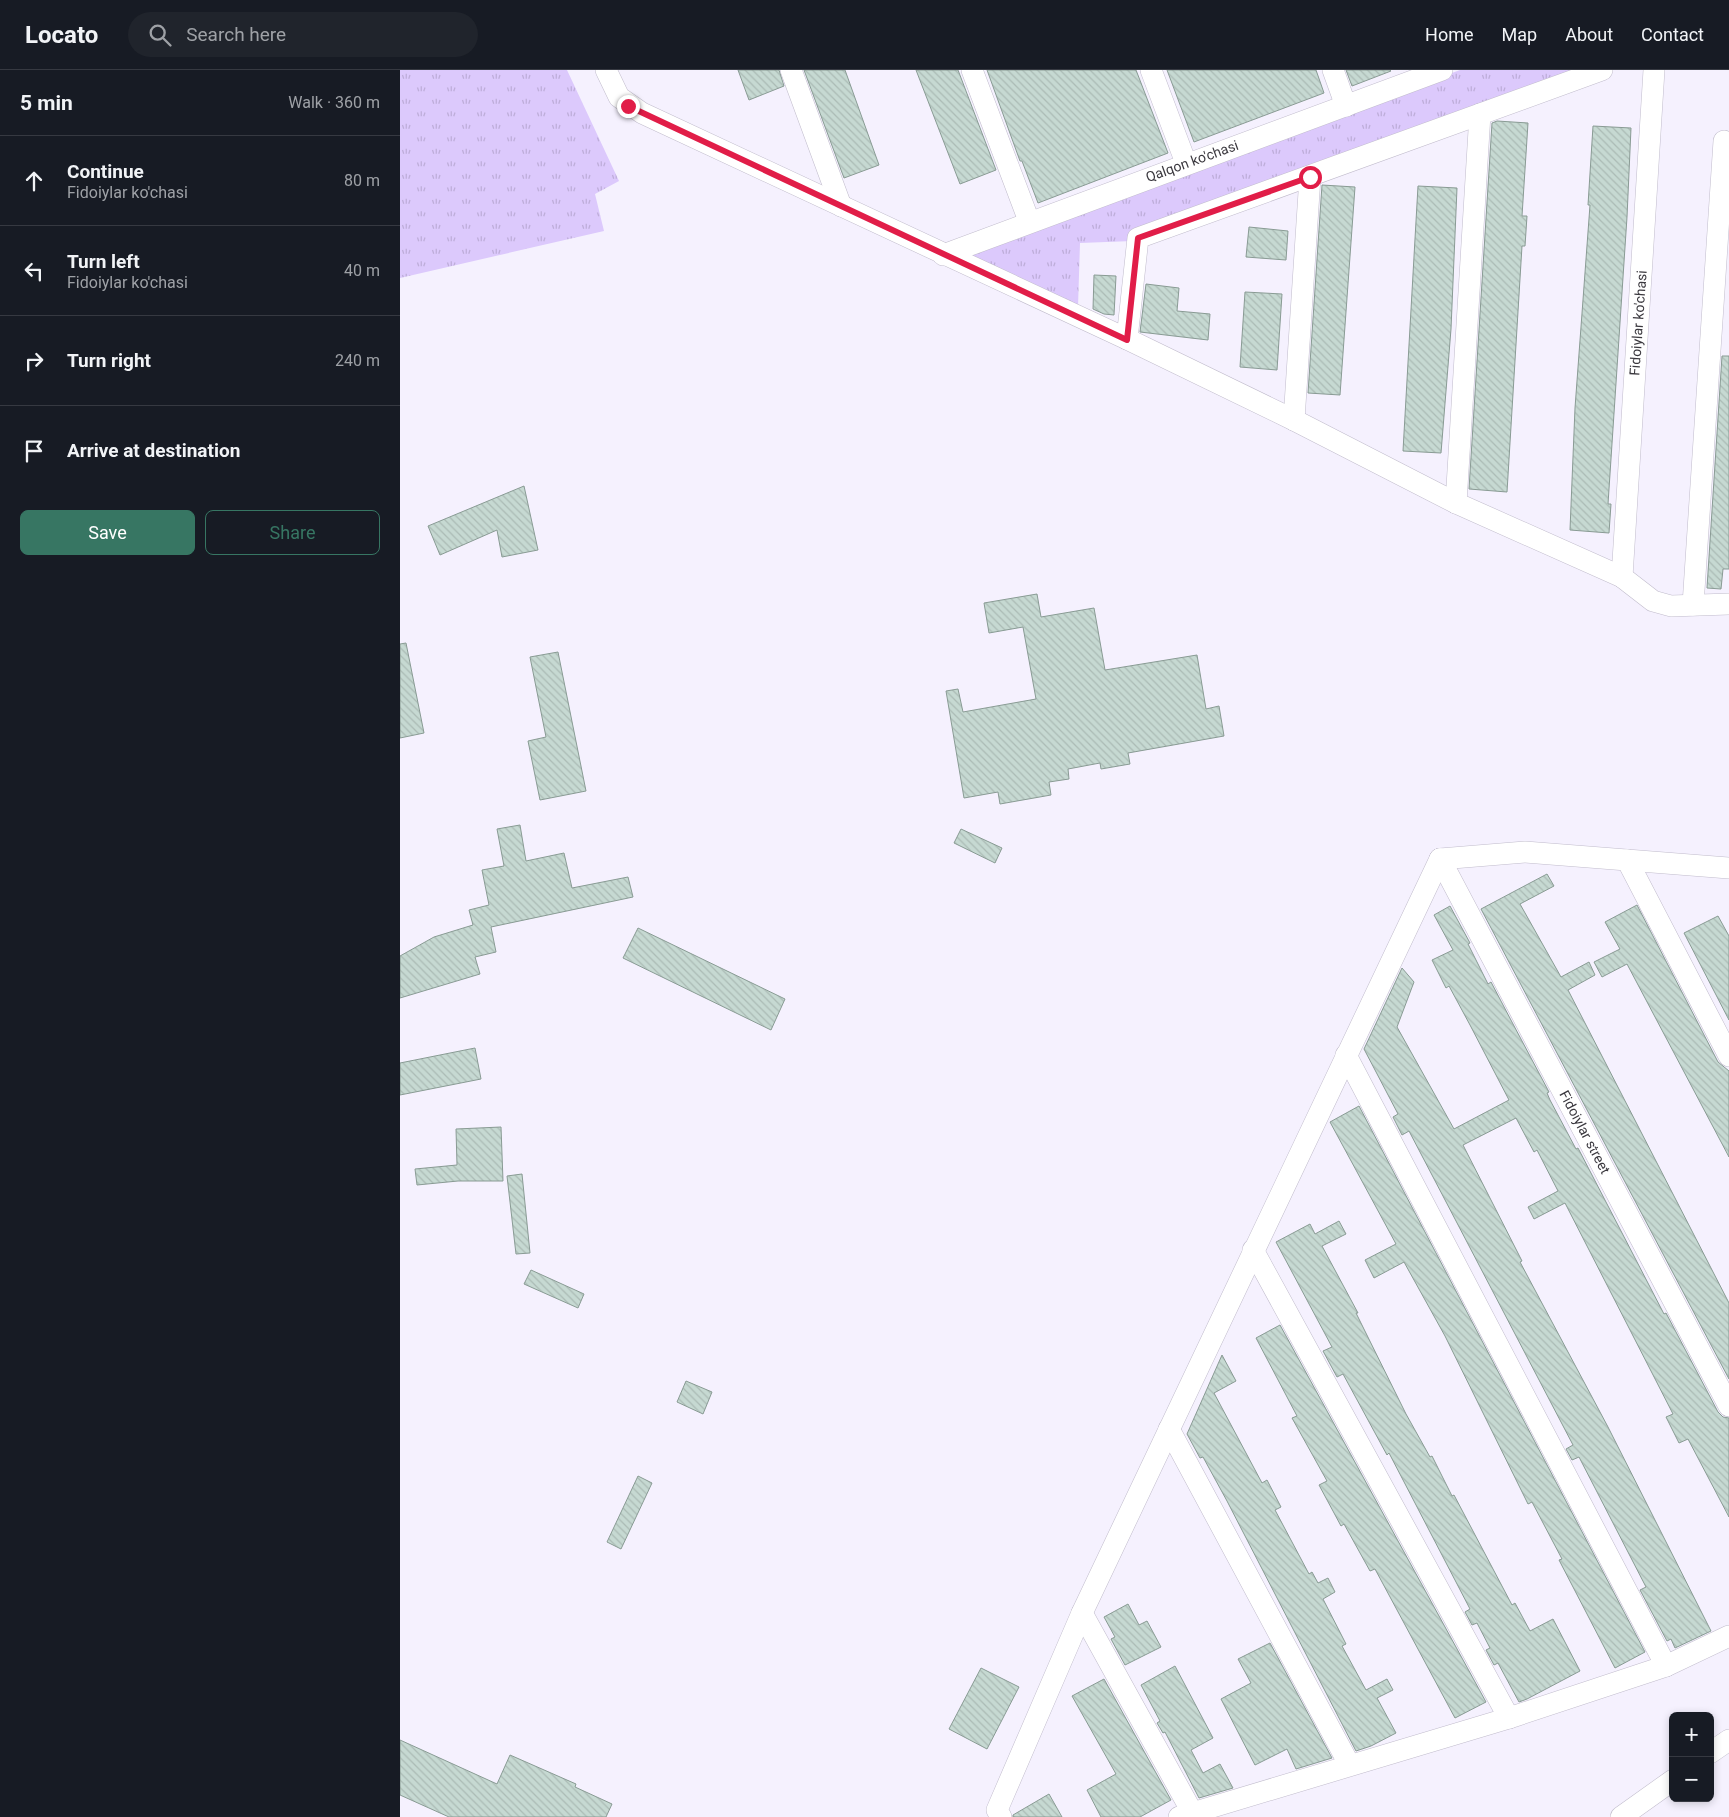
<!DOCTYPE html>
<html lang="en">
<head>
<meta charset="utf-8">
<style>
	body { margin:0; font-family:Roboto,sans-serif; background:#20242c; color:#f1f3f6 }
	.controls { position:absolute; right:15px; bottom:15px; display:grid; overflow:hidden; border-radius:8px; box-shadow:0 2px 8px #0003 }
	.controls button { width:45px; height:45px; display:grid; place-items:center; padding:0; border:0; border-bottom:1px solid #363941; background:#171b24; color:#f1f3f6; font:25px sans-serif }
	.stop { position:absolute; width:15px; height:15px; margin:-11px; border:4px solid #e11d48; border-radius:50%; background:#fff }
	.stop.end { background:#e11d48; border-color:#fff; box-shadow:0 1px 5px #0008 }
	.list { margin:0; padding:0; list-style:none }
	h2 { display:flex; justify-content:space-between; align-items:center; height:65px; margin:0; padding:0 20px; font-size:21px }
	h2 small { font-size:16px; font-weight:400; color:#9ea1a6 }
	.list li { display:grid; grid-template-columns:32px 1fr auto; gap:15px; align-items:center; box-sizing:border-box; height:90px; padding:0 20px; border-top:1px solid #363941 }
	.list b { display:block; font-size:19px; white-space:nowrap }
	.list p { margin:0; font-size:16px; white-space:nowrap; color:#9ea1a6 }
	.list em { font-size:16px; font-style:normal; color:#9ea1a6 }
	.actions { display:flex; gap:10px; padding:15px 20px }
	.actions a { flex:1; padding:11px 0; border:1px solid #377663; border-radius:8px; text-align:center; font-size:18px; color:#377663 }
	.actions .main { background:#377663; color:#fff }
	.icon { flex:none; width:28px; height:28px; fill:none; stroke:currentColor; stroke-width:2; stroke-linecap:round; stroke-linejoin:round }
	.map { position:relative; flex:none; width:1329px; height:1747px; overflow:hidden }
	header { display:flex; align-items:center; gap:30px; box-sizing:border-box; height:70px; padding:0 25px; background:#171b24; border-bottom:1px solid #363941 }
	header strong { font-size:24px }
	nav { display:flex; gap:28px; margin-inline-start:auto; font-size:18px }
	.search { width:350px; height:45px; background:#20242c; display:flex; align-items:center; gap:12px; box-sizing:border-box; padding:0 18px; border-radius:28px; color:#9ea1a6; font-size:19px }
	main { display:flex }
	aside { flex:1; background:#171b24 }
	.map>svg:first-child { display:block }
	.grass { fill:url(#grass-tufts) }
	.building { fill:url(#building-back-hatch); stroke:#899b94 }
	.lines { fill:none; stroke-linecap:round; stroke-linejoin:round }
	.minor-casing { stroke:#c1bccc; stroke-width:22 }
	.minor { stroke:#fff; stroke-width:21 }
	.route { stroke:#e11d48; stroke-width:6 }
	.labels { text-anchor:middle; stroke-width:4; stroke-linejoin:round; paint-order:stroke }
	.street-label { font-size:14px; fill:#3b393f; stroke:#fff }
</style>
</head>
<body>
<header>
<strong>Locato</strong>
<div class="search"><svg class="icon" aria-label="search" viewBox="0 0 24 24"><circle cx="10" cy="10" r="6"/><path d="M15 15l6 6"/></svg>Search here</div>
<nav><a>Home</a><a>Map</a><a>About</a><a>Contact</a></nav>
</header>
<main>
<aside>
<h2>5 min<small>Walk · 360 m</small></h2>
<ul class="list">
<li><svg class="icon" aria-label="ahead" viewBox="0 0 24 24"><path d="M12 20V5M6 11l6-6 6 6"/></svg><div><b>Continue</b><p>Fidoiylar ko'chasi</p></div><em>80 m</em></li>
<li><svg class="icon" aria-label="left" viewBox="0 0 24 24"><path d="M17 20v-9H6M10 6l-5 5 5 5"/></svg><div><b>Turn left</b><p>Fidoiylar ko'chasi</p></div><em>40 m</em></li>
<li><svg class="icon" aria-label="right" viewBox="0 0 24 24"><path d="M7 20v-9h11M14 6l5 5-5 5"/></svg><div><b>Turn right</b></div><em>240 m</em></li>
<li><svg class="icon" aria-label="arrive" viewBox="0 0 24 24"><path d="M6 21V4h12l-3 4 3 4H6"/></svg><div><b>Arrive at destination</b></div></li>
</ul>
<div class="actions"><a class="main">Save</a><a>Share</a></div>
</aside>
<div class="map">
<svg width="1329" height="1747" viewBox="0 0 1329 1747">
	<defs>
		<pattern id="grass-tufts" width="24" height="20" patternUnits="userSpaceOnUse" patternTransform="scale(1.25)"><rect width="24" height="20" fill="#dcc9fc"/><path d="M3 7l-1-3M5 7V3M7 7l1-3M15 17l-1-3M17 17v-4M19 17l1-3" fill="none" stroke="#beadd9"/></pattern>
		<pattern id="building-back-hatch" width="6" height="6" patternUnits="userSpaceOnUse" patternTransform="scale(1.25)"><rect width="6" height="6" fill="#c6d9d2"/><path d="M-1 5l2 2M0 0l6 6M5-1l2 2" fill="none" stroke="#abbbb5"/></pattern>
	</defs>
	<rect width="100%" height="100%" fill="#f5f1fe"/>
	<!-- grass -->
	<g class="grass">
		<path d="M 0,0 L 167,0 L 219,111 L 195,124 L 204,161 L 0,208 Z"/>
		<path d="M 1060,0 L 1182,0 L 733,171 L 680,173 L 678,237 L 568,184 Z"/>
	</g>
	<!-- building -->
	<g class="building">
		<path d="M 338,0 L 379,0 L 384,16 L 349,30 Z"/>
		<path d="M 404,0 L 445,0 L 479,95 L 444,108 Z"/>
		<path d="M 516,0 L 558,0 L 596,100 L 560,114 Z"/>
		<path d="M 587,0 L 736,0 L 768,83 L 638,133 L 622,91 L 620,91 Z"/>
		<path d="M 767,0 L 916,0 L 924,23 L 794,72 Z"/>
		<path d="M 946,0 L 990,0 L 991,1 L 952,16 Z"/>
		<path d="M 1097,51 L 1128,53 L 1122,146 L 1127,146 L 1125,176 L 1122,176 L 1107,422 L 1069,419 L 1092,53 Z"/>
		<path d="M 1193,56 L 1231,58 L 1227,147 L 1208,434 L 1211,434 L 1209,463 L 1170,460 L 1175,338 L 1190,135 L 1188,135 Z"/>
		<path d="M 922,115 L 955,117 L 940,325 L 908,323 Z"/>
		<path d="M 1018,116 L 1057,118 L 1051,259 L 1041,383 L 1003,381 Z"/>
		<path d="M 849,157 L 888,161 L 886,190 L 846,187 Z"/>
		<path d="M 694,205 L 716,206 L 714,245 L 704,244 L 693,239 Z"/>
		<path d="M 746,214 L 779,218 L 777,241 L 810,244 L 808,270 L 740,262 Z"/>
		<path d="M 845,222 L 882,224 L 877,300 L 840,297 Z"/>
		<path d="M 1322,286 L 1329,286 L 1329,499 L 1323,499 L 1321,519 L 1307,518 Z"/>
		<path d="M 124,416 L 138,480 L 102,487 L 97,460 L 40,485 L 28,456 Z"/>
		<path d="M 637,524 L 641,547 L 694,538 L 705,600 L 797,585 L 806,639 L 819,636 L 824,666 L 728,683 L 730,694 L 701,699 L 700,693 L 668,699 L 669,709 L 649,712 L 651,725 L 600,734 L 598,722 L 564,728 L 546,621 L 558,619 L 563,642 L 636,629 L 623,557 L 589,563 L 584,533 Z"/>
		<path d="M 6,573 L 24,663 L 0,668 L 0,574 Z"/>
		<path d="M 158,582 L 186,721 L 140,730 L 128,671 L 146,667 L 130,587 Z"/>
		<path d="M 120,755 L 126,791 L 164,783 L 172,818 L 228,807 L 233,827 L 91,857 L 96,882 L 75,887 L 80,904 L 0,928 L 0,886 L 34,867 L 73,855 L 69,840 L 89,835 L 82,800 L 104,796 L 97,759 Z"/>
		<path d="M 561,759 L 602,778 L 595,793 L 554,773 Z"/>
		<path d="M 1147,804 L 1154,816 L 1120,834 L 1161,907 L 1189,892 L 1195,905 L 1168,920 L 1329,1233 L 1329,1309 L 1081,839 Z"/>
		<path d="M 1237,835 L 1318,992 L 1329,1001 L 1329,1087 L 1227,894 L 1202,907 L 1194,892 L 1220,879 L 1205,852 Z"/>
		<path d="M 1050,836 L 1070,873 L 1068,874 L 1088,914 L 1091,912 L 1113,954 L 1149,1022 L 1147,1023 L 1150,1030 L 1176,1079 L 1178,1078 L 1264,1244 L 1266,1243 L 1318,1342 L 1323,1347 L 1329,1348 L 1329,1447 L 1288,1369 L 1279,1373 L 1266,1347 L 1273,1344 L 1165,1133 L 1134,1149 L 1128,1137 L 1158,1121 L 1137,1080 L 1134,1082 L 1116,1048 L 1063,1075 L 1122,1191 L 1120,1192 L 1208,1357 L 1311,1561 L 1275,1578 L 1271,1569 L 1267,1571 L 1240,1520 L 1246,1517 L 1179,1387 L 1172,1390 L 1166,1379 L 1173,1375 L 1009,1061 L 1002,1065 L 993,1047 L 998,1044 L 964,979 L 1002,898 L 1014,912 L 997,957 L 1054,1059 L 1109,1030 L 1070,955 L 1049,916 L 1046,918 L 1032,890 L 1053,880 L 1034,845 Z"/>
		<path d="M 1318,846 L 1329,866 L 1329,950 L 1284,863 Z"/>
		<path d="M 238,858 L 385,929 L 371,960 L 223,888 Z"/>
		<path d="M 75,978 L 81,1009 L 0,1025 L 0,993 Z"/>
		<path d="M 959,1036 L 1245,1582 L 1215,1598 L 1159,1490 L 1162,1489 L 1132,1432 L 1128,1434 L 1045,1266 L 1004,1192 L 974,1208 L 965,1190 L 996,1174 L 930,1052 Z"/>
		<path d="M 101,1057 L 103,1111 L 58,1111 L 17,1115 L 15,1099 L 57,1095 L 56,1059 Z"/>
		<path d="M 122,1104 L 130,1183 L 116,1184 L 107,1106 Z"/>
		<path d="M 939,1151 L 946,1164 L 922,1176 L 958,1243 L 956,1243 L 1006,1344 L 1030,1387 L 1032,1386 L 1052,1426 L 1054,1425 L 1112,1535 L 1115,1533 L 1130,1561 L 1153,1549 L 1180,1601 L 1127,1629 L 1119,1632 L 1098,1593 L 1094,1595 L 1086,1580 L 1090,1578 L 1077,1553 L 1072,1555 L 1065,1542 L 1070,1539 L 989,1383 L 987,1385 L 943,1304 L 937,1307 L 923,1281 L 932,1277 L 876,1172 L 910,1154 L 915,1164 Z"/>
		<path d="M 131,1200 L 184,1224 L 178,1238 L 124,1214 Z"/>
		<path d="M 880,1255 L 1086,1632 L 1055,1648 L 975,1499 L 970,1501 L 944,1454 L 941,1456 L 919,1415 L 927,1411 L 892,1348 L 897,1346 L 856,1268 Z"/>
		<path d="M 822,1285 L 836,1311 L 814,1323 L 862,1413 L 867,1410 L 881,1437 L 875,1440 L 909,1504 L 912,1502 L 918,1513 L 928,1508 L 935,1522 L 923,1529 L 946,1574 L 942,1576 L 966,1620 L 987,1609 L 993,1620 L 977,1628 L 996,1663 L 971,1676 L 956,1681 L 827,1431 L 803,1387 L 800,1388 L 787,1364 Z"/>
		<path d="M 286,1311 L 312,1322 L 303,1344 L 277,1332 Z"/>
		<path d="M 238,1406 L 252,1413 L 221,1479 L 207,1472 Z"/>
		<path d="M 728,1534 L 739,1555 L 747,1551 L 761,1577 L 725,1595 L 711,1569 L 715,1567 L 704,1547 Z"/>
		<path d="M 870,1573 L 932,1688 L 896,1699 L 887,1679 L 855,1695 L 821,1629 L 851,1613 L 838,1589 Z"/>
		<path d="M 775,1596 L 813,1668 L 791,1680 L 803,1703 L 820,1694 L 833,1718 L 799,1728 L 765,1662 L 763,1663 L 757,1653 L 760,1651 L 741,1615 Z"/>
		<path d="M 581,1598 L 619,1617 L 587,1679 L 549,1659 Z"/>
		<path d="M 704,1609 L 771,1730 L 740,1747 L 701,1747 L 687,1720 L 716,1704 L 672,1626 Z"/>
		<path d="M 0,1670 L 97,1714 L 110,1685 L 176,1714 L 175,1717 L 212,1734 L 206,1747 L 49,1747 L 0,1725 Z"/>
		<path d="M 649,1724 L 662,1747 L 613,1747 L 613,1745 Z"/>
	</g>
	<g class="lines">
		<!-- minor casing -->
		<g class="minor-casing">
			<g id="minor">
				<path d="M 206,0 L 219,27 L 242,43 L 727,269 L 894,350 L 1056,433 L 1222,507 L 1253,531 L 1271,536 L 1329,534"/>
				<path d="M 391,0 L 441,136"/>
				<path d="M 572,0 L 629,151"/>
				<path d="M 751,0 L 786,93"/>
				<path d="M 933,0 L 946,36"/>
				<path d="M 543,185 L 1042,0"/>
				<path d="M 727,269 L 738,168 L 1202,0"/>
				<path d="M 894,350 L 910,107"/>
				<path d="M 1056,433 L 1080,44"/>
				<path d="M 1222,507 L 1254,0"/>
				<path d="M 1293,535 L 1324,71"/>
				<path d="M 1040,789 L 1329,1336"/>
				<path d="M 1040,789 L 1125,782 L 1329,798"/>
				<path d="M 1227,790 L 1329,986"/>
				<path d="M 946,985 L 1266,1596"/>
				<path d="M 853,1180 L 1109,1648"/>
				<path d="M 769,1359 L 949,1694"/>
				<path d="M 682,1543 L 792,1742"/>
				<path d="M 1310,1683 L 1329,1670"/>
				<path d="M 601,1747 L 597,1740 L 682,1543 L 1040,789"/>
				<path d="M 779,1747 L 1109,1648 L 1266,1596 L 1329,1566"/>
				<path d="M 1221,1747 L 1273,1710"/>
			</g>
		</g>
		<!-- minor -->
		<use href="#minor" class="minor"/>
	</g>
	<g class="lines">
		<!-- route -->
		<path class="route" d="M 228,36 L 727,270 L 738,168 L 910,107"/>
	</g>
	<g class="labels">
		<!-- street labels -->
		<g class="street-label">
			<text transform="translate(792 91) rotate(-20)" y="5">Qalqon ko'chasi</text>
			<text transform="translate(1238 253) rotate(-86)" y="5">Fidoiylar ko'chasi</text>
			<text transform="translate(1185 1062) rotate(62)" y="5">Fidoiylar street</text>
		</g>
	</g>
</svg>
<div class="controls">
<button>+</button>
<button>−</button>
</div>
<div class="stop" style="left:910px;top:107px"></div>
<div class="stop end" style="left:228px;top:36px"></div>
</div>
</main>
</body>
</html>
